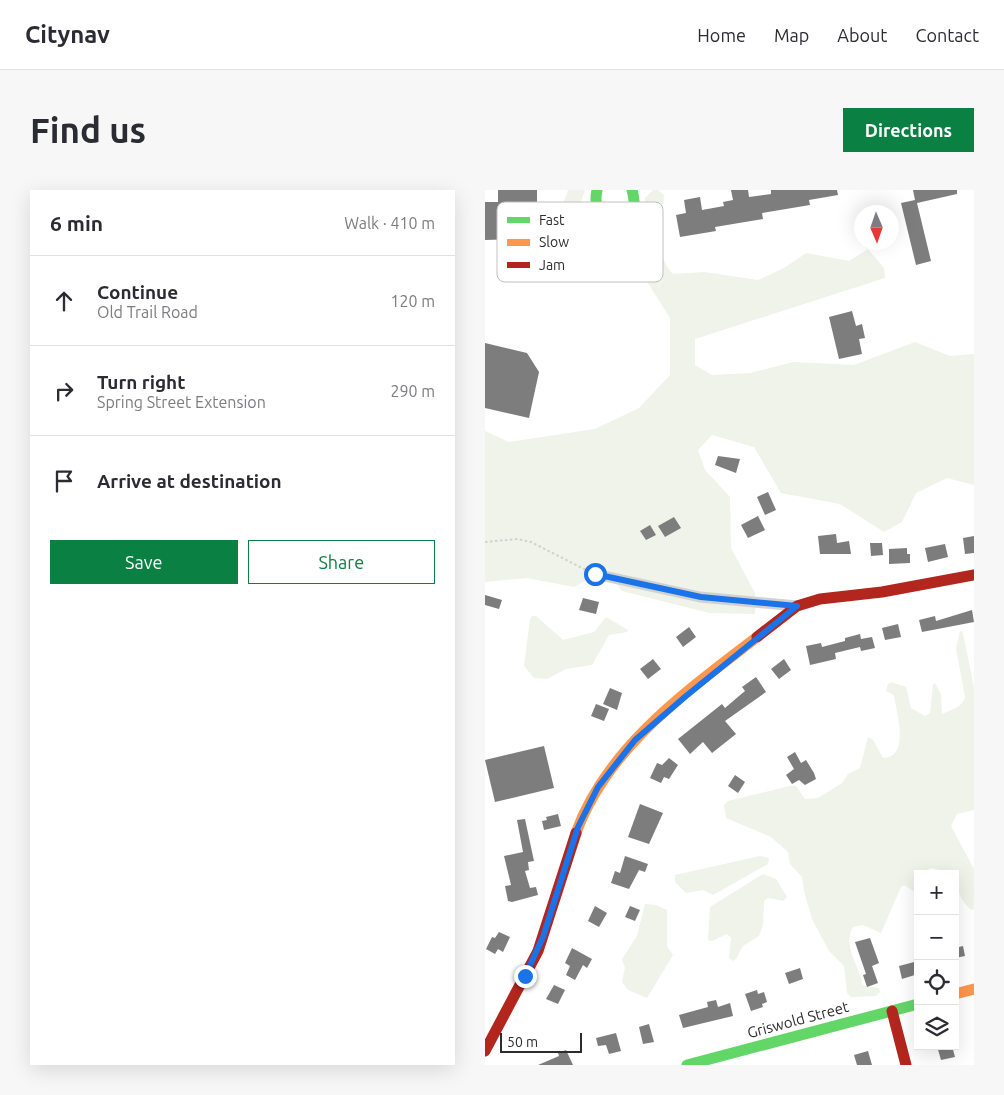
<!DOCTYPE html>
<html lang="en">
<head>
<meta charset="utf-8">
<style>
	body { margin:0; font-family:Ubuntu,sans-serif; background:#f7f7f7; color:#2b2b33 }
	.controls { position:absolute; right:15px; bottom:15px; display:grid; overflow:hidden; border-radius:0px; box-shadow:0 5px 20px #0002 }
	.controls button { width:45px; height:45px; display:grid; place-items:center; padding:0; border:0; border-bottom:1px solid #e1e1e2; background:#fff; color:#2b2b33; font:25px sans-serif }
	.compass { position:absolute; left:369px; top:15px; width:45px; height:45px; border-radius:50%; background:#fff; box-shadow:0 5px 20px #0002; rotate:178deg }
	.scale { position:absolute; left:15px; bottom:12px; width:82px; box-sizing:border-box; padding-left:5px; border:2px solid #2c2c2c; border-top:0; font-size:14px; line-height:18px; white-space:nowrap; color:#2c2c2c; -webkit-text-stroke:4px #fff; paint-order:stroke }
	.stop { position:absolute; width:15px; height:15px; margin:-11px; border:4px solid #1a73e8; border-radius:50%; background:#fff }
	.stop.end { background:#1a73e8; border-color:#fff; box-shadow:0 1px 5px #0008 }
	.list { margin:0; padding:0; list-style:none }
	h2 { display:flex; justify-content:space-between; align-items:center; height:65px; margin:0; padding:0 20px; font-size:21px }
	h2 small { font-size:16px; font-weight:400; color:#7c7c81 }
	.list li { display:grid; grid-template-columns:32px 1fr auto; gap:15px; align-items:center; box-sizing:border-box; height:90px; padding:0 20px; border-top:1px solid #e1e1e2 }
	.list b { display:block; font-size:19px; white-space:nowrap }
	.list p { margin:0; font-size:16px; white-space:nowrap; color:#7c7c81 }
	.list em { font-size:16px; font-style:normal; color:#7c7c81 }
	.actions { display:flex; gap:10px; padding:15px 20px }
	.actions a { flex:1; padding:11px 0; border:1px solid #0b8043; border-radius:0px; text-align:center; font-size:18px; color:#0b8043 }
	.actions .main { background:#0b8043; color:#fff }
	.icon { flex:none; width:28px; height:28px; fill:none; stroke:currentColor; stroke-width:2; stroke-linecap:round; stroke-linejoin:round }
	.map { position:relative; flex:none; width:489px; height:875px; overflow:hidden; border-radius:0px }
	header { display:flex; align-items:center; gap:30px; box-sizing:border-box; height:70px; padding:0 25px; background:#fff; border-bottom:1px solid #e1e1e2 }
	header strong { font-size:24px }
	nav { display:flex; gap:28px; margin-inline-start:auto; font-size:18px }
	.intro { display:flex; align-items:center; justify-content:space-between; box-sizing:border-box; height:120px; padding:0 30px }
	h1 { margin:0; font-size:35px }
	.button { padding:12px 22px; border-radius:0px; background:#0b8043; color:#fff; font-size:18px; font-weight:700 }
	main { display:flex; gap:30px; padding:0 30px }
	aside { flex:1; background:#fff; border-radius:0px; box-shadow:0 5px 20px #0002 }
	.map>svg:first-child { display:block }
	.green { fill:#eff3ea }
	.building { fill:#7d7d7d }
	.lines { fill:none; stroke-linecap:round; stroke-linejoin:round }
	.path { stroke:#d1d1d1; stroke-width:2; stroke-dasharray:2.5 2.5; stroke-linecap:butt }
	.street { stroke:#d1d1d1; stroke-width:11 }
	.fast { stroke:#63d668; stroke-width:11 }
	.slow { stroke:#ff974d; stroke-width:11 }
	.jam { stroke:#b3261e; stroke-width:11 }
	.route { stroke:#1a73e8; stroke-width:6 }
	.labels { text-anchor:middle; stroke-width:5; stroke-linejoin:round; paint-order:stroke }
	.street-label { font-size:15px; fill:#2c2c2c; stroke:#fff }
	.key { fill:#fff; stroke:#c0c0c0; stroke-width:1 }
	.key-label { font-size:14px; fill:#2c2c2c }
</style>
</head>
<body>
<header>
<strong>Citynav</strong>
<nav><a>Home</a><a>Map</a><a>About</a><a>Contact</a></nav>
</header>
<div class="intro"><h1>Find us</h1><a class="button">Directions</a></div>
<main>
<aside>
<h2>6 min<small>Walk · 410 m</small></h2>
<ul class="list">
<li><svg class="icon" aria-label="ahead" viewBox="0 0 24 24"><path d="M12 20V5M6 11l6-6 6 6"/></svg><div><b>Continue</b><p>Old Trail Road</p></div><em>120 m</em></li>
<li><svg class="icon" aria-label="right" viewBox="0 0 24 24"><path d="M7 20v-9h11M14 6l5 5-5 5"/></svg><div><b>Turn right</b><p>Spring Street Extension</p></div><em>290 m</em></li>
<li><svg class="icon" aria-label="arrive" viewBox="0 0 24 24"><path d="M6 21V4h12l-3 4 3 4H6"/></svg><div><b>Arrive at destination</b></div></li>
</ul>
<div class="actions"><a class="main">Save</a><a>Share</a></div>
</aside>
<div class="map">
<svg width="489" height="875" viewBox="0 0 489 875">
	<rect width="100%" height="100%" fill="#fff"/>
	<!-- green -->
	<g class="green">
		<path d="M 83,0 L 100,0 L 94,17 L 78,15 Z"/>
		<path d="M 168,0 L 173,0 L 179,5 C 177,32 168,64 188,84 L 219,82 L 273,90 L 299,78 L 321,63 L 364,71 L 383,59 L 399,78 L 400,88 L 210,149 L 210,175 L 227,185 L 265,183 L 308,172 L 369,175 L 430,152 L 465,166 L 489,164 L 489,295 L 462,288 L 431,303 L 417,332 L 399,342 L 355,314 L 296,303 L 269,257 L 227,245 L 213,260 L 220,280 L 245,307 L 246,358 L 270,403 L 270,424 L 224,423 L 137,401 L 121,380 L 89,397 L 42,388 L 0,392 L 0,241 L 24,252 L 110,239 L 154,218 L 185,185 L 185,128 L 161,90 L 138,70 L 115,61 L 111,56 L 110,36 C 133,46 141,37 159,22 L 160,8 Z"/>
		<path d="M 47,426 L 51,426 L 78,450 L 109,442 L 120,428 L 123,428 L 143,440 L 142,442 L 124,445 L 107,475 L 81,479 L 62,489 L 49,488 L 39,476 L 45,429 Z"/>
		<path d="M 475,441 L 478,443 L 489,498 L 489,620 L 472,624 L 466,636 L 489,679 L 489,719 L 486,720 C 475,709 470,699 470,684 C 461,684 455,679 445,678 L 437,684 L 433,684 L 433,704 L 419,695 L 416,697 L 396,743 L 378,735 L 368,737 C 357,756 374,774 377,794 L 380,796 L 394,798 L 395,802 L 391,806 L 366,807 L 362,803 L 359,776 L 344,761 L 327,729 L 319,701 L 317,687 L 305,674 L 303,662 L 286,647 L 241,628 L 239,615 L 243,611 L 305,596 L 311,596 L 320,609 L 333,608 L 357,593 L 363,584 L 375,578 L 383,547 L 388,550 L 398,568 C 426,567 411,522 409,505 L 401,501 L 403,494 L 406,492 L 421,497 L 426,518 L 440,526 L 445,523 L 448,495 L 450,493 L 456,504 L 457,524 C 466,520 478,517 480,507 L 471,458 Z"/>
		<path d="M 275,666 L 284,668 L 283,674 L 228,705 L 218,700 L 201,703 L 190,692 L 190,685 Z"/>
		<path d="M 278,684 L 291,689 L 302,707 L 298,711 L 283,708 L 279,711 L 278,735 L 274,746 L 258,756 L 251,769 L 248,771 L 244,768 L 246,748 L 242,744 L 227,751 L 223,750 L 225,717 Z"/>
		<path d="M 160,714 L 171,715 L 182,720 L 182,756 L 188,765 L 162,808 L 143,800 L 137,792 L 140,778 L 137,769 L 152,746 Z"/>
	</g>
	<!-- building -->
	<g class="building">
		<path d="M 13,0 L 52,0 L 52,13 L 39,14 L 40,26 L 30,27 L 30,49 L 0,50 L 0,12 L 13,12 Z"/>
		<path d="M 246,0 L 263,0 L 264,7 L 286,4 L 286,0 L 352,0 L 353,5 L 324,10 L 325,15 L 277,23 L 278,29 L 230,37 L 231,41 L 195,47 L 191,25 L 201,23 L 199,10 L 215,7 L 217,20 L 239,16 L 238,12 L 248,10 Z"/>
		<path d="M 428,0 L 472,0 L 472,4 L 432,13 L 446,71 L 431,75 L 416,13 L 430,10 Z"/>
		<path d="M 367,121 L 371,136 L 377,134 L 380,148 L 374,149 L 377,164 L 354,169 L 344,127 Z"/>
		<path d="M 0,153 L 42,163 L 54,182 L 44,228 L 0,218 Z"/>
		<path d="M 233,266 L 255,269 L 251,283 L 230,275 Z"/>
		<path d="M 283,302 L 291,320 L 280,325 L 272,307 Z"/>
		<path d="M 273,326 L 280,340 L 263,348 L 256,335 Z"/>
		<path d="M 189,327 L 196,338 L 180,347 L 173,336 Z"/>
		<path d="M 165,335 L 171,345 L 161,350 L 155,341 Z"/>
		<path d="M 351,344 L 352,353 L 364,351 L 366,364 L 335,364 L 333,346 Z"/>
		<path d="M 489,346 L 489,363 L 480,364 L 478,348 Z"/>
		<path d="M 385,353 L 397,353 L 398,365 L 386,366 Z"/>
		<path d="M 460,354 L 463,367 L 443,372 L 440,358 Z"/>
		<path d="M 422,358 L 422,364 L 425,364 L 425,373 L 404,374 L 404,359 Z"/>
		<path d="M 0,405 L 17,410 L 14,419 L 0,415 Z"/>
		<path d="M 98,408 L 114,412 L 111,424 L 94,420 Z"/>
		<path d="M 487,420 L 489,432 L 437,442 L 434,430 L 450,426 L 451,431 Z"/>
		<path d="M 413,434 L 416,447 L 400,450 L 397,438 Z"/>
		<path d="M 204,437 L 211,447 L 198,457 L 191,447 Z"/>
		<path d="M 375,444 L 376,449 L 387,447 L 390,458 L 376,461 L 375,457 L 350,463 L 351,469 L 325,475 L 321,456 L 336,453 L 337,457 L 360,451 L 360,448 Z"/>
		<path d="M 168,469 L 176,479 L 163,489 L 155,479 Z"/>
		<path d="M 299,469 L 306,480 L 294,489 L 286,479 Z"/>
		<path d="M 271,487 L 281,502 L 240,531 L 251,544 L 227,563 L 218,552 L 205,564 L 193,549 L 237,514 L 240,518 L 254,506 L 260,501 L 257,497 Z"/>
		<path d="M 125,498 L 137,503 L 132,520 L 118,514 Z"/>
		<path d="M 111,514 L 124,519 L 119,531 L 106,526 Z"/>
		<path d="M 59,556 L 69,598 L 10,612 L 0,570 Z"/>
		<path d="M 310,562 L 316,573 L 321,570 L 329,583 L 331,589 L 320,595 L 314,590 L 307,594 L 301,585 L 309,579 L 302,567 Z"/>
		<path d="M 184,568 L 193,575 L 184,589 L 179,587 L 176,593 L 165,588 L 172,573 L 177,575 Z"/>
		<path d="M 250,585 L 260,592 L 253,603 L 243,596 Z"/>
		<path d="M 155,614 L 178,623 L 164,654 L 143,647 Z"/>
		<path d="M 73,624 L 76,636 L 59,640 L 57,631 L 62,630 L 61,627 Z"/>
		<path d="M 40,629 L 49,671 L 43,672 L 44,680 L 40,681 L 45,698 L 51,697 L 53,705 L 27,712 L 23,711 L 20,696 L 26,695 L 19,666 L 38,662 L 32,630 Z"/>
		<path d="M 140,666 L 163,674 L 160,682 L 154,680 L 144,699 L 126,693 L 130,681 L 135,683 Z"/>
		<path d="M 110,716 L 122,723 L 114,737 L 103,731 Z"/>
		<path d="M 145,716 L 155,720 L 150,731 L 140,727 Z"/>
		<path d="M 14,742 L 25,747 L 18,762 L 13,759 L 10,764 L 1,759 L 7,747 L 10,748 Z"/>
		<path d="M 385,748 L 394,773 L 387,776 L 393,793 L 382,797 L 378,785 L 381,784 L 370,752 Z"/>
		<path d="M 478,756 L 480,766 L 470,768 L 470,758 Z"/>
		<path d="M 87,758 L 107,769 L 102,778 L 98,775 L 90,790 L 81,785 L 85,776 L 80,773 Z"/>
		<path d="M 433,771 L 433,784 L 417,789 L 414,776 Z"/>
		<path d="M 315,778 L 318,789 L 304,794 L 300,783 Z"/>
		<path d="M 69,795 L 80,800 L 73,814 L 61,809 Z"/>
		<path d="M 272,800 L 273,804 L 279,802 L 282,812 L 277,814 L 278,817 L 266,821 L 260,804 Z"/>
		<path d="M 231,810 L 233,817 L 245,813 L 248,826 L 198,838 L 194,825 L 223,817 L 222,812 Z"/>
		<path d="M 164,834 L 169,852 L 158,854 L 154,837 Z"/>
		<path d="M 131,843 L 136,861 L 124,864 L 121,855 L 113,856 L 111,848 Z"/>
		<path d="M 452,856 L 467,856 L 470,867 L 456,870 Z"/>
		<path d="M 81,860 L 88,875 L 53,875 L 74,866 L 73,863 Z"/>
		<path d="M 383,861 L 387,875 L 372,875 L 369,865 Z"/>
	</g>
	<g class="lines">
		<!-- path -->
		<path class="path" d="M 0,352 L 32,349 L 46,352 L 101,380"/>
		<!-- street -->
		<path class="street" d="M 110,384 L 215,407 L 312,416"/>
		<!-- fast -->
		<g class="fast">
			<path d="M 112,0 C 104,39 148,33 149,12 C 149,8 148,4 147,0"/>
			<path d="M 202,875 L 433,814"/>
		</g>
		<!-- slow -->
		<g class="slow">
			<path d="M 91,643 C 122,557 202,501 272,447"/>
			<path d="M 470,804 L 489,799"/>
		</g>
		<!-- jam -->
		<g class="jam">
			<path d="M 272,447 L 312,416 L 335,409 L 397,402 L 489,385"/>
			<path d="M 407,821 L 421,875"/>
			<path d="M 0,861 L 53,761 L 91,643"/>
		</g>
	</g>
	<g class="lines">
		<!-- route -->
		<path class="route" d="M 40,786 L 58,747 L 93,637 L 113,597 L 150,550 L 201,506 L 312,416 L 216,407 L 110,384"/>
	</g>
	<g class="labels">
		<!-- street labels -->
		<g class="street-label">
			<text transform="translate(313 830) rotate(-15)" y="5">Griswold Street</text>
		</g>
	</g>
	<!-- legend -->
	<rect x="12" y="12" width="166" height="80" rx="8" class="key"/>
	<rect x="22" y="27" width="23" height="6" fill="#63d668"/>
	<rect x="22" y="49" width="23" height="7" fill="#ff974d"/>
	<rect x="22" y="72" width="23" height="6" fill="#b3261e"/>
	<g class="key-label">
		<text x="54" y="35">Fast</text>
		<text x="54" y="57">Slow</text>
		<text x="54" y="80">Jam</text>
	</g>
</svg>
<div class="controls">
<button>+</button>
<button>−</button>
<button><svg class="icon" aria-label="locate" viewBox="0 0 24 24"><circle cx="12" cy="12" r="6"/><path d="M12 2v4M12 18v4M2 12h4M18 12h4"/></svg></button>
<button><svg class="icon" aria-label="layers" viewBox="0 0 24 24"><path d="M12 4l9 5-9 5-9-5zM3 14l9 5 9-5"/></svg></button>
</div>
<svg class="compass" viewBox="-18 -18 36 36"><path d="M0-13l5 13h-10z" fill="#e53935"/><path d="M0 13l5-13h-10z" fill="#7c7c81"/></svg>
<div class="scale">50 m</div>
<div class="stop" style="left:110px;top:384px"></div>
<div class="stop end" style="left:40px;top:786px"></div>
</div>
</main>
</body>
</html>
